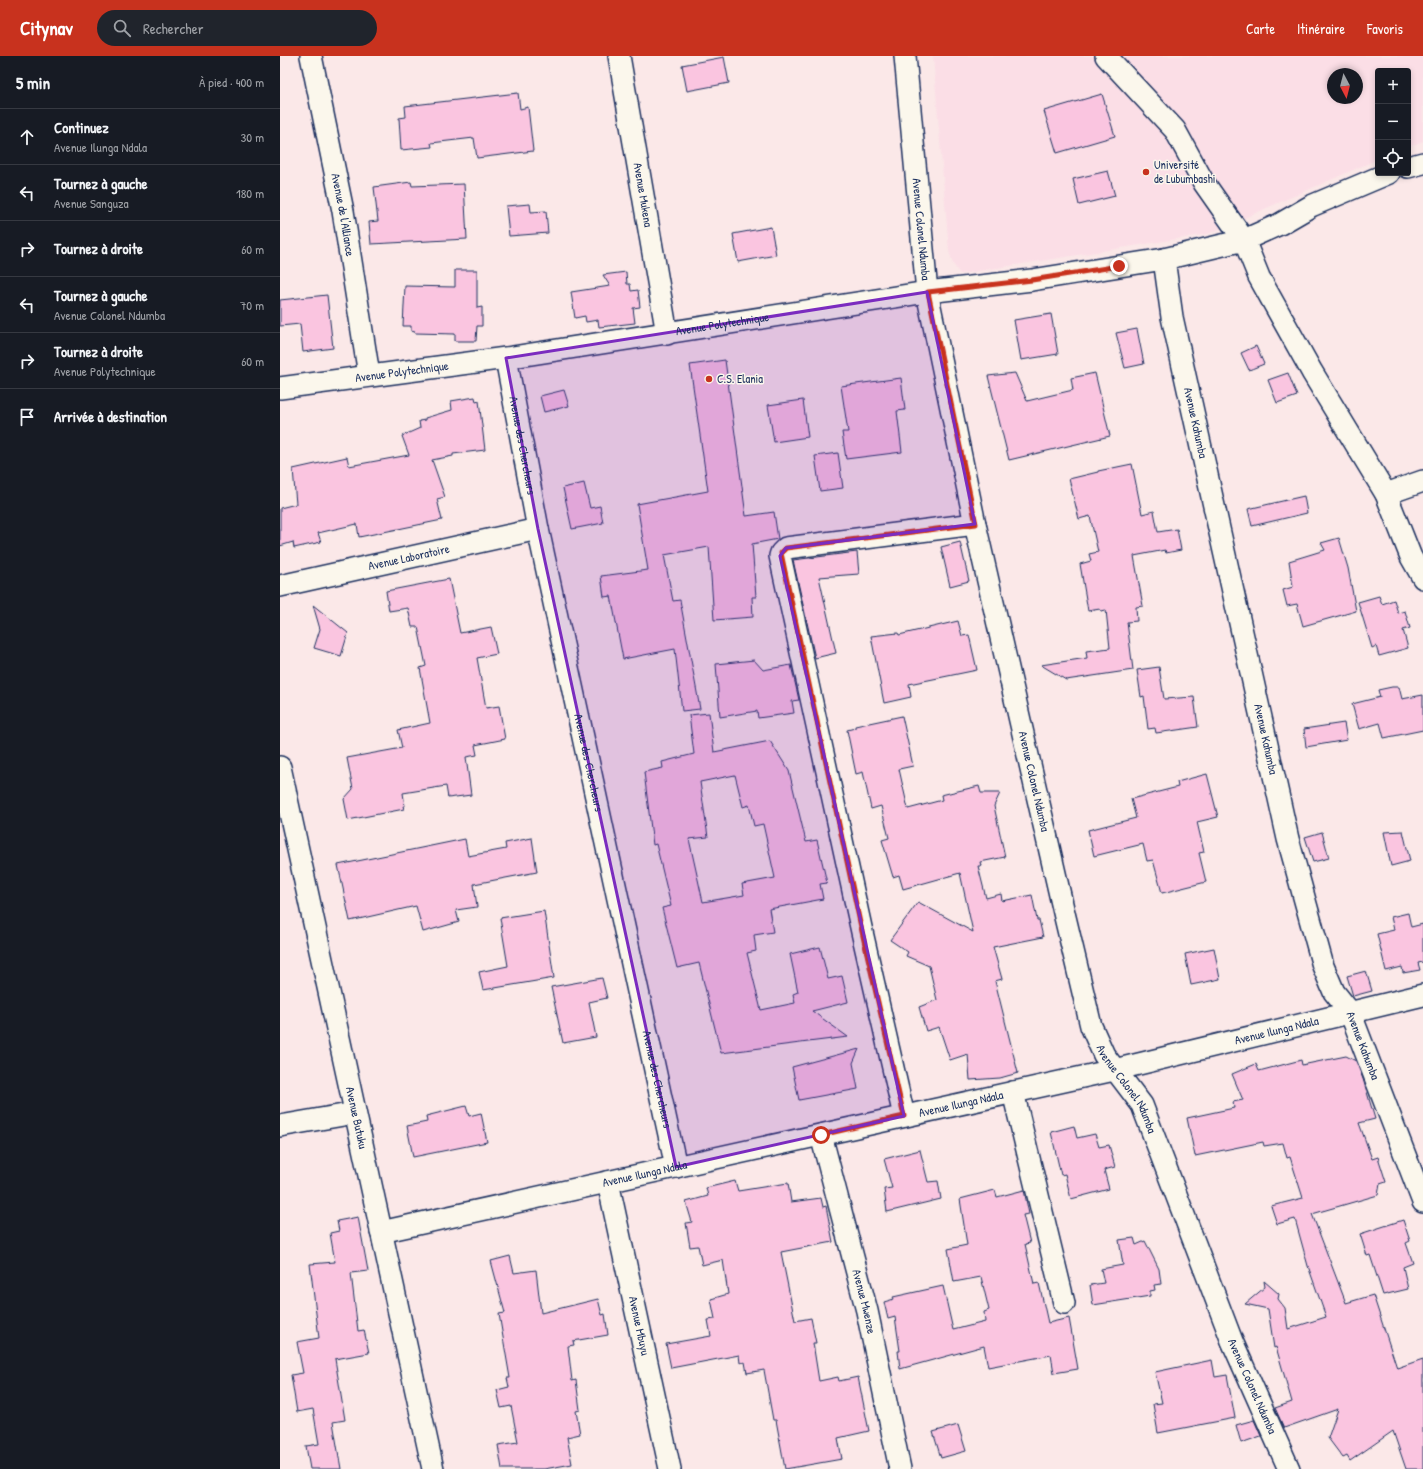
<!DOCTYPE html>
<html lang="fr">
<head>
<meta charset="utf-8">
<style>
	body { margin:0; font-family:"Patrick Hand",sans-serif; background:#20242c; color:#f1f3f6 }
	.controls { position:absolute; right:12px; top:12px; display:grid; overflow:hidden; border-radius:4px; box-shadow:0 2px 6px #0003 }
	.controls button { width:36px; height:36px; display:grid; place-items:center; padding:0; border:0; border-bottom:1px solid #363941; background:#171b24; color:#f1f3f6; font:20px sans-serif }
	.compass { position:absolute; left:1047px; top:12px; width:36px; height:36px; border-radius:50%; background:#171b24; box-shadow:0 2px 6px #0003; rotate:173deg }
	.stop { position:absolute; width:12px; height:12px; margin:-9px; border:3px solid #c8321e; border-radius:50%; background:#fff }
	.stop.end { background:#c8321e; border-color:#fff; box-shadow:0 1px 4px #0008 }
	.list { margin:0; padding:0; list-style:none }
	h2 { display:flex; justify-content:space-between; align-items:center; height:52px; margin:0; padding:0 16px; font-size:17px }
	h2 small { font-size:13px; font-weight:400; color:#9ea1a6 }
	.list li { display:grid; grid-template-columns:26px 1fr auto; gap:12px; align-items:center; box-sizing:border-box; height:56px; padding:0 16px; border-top:1px solid #363941 }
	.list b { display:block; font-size:15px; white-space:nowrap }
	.list p { margin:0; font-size:13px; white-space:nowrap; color:#9ea1a6 }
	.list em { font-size:13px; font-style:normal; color:#9ea1a6 }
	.icon { flex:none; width:22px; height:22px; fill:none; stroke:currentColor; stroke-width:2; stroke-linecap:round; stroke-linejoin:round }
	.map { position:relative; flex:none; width:1143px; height:1413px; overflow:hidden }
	header { display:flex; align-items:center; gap:24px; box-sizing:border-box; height:56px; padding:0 20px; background:#c8321e; color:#fff }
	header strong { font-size:19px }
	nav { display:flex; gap:22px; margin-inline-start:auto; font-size:14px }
	.search { width:280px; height:36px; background:#20242c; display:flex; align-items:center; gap:10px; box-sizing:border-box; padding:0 14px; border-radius:22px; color:#9ea1a6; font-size:15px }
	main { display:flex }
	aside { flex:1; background:#171b24 }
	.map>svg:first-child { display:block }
	.built { fill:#fbdee6; fill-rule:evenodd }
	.building { fill:#fac5e0; stroke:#1b2f5e; fill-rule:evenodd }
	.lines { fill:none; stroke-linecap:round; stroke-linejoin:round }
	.minor-casing { stroke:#1b2f5e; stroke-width:24 }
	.minor { stroke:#fbf7ec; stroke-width:21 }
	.route { stroke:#c8321e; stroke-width:5 }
	.marked { fill:#7b2cbf; fill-opacity:0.2; stroke:#7b2cbf; stroke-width:3; stroke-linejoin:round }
	.poi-dot { fill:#c8321e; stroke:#fbf7ec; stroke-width:1.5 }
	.labels { text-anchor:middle; stroke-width:3; stroke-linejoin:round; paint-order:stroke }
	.poi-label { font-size:12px; fill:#1b2f5e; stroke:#fbf7ec; text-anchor:start }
	.street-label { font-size:12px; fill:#1b2f5e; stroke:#fbf7ec }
</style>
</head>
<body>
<header>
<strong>Citynav</strong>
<div class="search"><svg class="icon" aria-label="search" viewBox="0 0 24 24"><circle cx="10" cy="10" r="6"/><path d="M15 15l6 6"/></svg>Rechercher</div>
<nav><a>Carte</a><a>Itinéraire</a><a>Favoris</a></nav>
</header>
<main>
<aside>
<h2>5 min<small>À pied · 400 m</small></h2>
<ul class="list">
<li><svg class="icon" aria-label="ahead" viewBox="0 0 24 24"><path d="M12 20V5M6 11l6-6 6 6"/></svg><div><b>Continuez</b><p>Avenue Ilunga Ndala</p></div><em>30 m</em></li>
<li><svg class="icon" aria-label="left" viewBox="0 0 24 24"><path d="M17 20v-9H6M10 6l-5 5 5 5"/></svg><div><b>Tournez à gauche</b><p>Avenue Sanguza</p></div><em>180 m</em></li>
<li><svg class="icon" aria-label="right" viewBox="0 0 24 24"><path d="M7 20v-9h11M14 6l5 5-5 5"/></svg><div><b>Tournez à droite</b></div><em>60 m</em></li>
<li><svg class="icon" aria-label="left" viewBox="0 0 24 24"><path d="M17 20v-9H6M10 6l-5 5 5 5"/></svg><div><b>Tournez à gauche</b><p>Avenue Colonel Ndumba</p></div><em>70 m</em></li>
<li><svg class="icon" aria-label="right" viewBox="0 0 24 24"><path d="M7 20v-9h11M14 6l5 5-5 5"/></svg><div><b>Tournez à droite</b><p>Avenue Polytechnique</p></div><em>60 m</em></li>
<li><svg class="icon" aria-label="arrive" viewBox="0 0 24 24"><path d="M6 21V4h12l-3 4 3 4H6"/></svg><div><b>Arrivée à destination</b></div></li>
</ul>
</aside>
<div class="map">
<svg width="1143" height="1413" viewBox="0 0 1143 1413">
	<rect width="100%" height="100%" fill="#fbe8e8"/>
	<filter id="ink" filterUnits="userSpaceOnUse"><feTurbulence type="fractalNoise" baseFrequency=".025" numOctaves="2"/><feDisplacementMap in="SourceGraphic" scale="8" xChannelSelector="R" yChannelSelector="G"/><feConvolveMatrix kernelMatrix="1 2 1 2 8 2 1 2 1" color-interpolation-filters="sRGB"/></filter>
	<g filter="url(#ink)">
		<!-- built -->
		<path class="built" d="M 653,0 L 1143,0 L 1143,85 L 1128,91 L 1128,15 L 1098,15 L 1098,103 L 928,178 L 680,218 L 673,208 L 669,195 ZM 1053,18 L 1077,18 L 1077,42 L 1053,42 Z"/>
		<!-- building -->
		<g class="building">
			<path d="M 444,1 L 449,27 L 407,35 L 402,9 Z"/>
			<path d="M 238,37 L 240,53 L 248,51 L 253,95 L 197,102 L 194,82 L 151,87 L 152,91 L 121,94 L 119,62 L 126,61 L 125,50 Z"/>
			<path d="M 822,38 L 835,80 L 777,97 L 764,55 Z"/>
			<path d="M 828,115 L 835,140 L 799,149 L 793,123 Z"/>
			<path d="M 131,126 L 132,130 L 184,128 L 187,183 L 91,188 L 89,166 L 98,165 L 94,131 Z"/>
			<path d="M 250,148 L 251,156 L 266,155 L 268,177 L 229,180 L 226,150 Z"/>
			<path d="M 491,171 L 496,199 L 458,206 L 453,178 Z"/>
			<path d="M 175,214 L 197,214 L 197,252 L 202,251 L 202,270 L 197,270 L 196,285 L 175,285 L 175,278 L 135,277 L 135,276 L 131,275 L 131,270 L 123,270 L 125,230 L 175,231 Z"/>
			<path d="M 346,216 L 347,228 L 350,228 L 351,235 L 358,234 L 360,251 L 353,252 L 355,267 L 319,271 L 318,264 L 306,266 L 305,260 L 295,262 L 291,236 L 330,230 L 323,219 Z"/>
			<path d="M 47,239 L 53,292 L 23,296 L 20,268 L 0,270 L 0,244 Z"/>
			<path d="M 771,258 L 778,298 L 741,304 L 734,264 Z"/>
			<path d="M 857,273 L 864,308 L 845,312 L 836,277 Z"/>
			<path d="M 976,290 L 984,308 L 969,314 L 961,297 Z"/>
			<path d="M 445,304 L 466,460 L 494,456 L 498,483 L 472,488 L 476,541 L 472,541 L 473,561 L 434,564 L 429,491 L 384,499 L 393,545 L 400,544 L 420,653 L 402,655 L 395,593 L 343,603 L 331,540 L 324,541 L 321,520 L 368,514 L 357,448 L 428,435 L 410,309 Z"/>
			<path d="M 735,317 L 747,345 L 793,334 L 791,322 L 815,317 L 830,380 L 729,404 L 708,320 Z"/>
			<path d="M 1008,317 L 1017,340 L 997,347 L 988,324 Z"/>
			<path d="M 621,322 L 625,354 L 617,355 L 622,396 L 566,403 L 562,376 L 568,376 L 561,330 Z"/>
			<path d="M 284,334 L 289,350 L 264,356 L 260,340 Z"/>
			<path d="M 195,341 L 196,346 L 199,345 L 205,394 L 173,398 L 173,400 L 152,404 L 165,441 L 157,443 L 162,464 L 79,481 L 77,468 L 38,477 L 41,486 L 14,492 L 13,486 L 0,490 L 0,452 L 16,448 L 13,413 L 67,401 L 69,410 L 129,399 L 122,380 L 140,372 L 139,365 L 145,364 L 145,362 L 172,354 L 171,345 Z"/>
			<path d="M 523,344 L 528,381 L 494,386 L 488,349 Z"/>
			<path d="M 558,397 L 563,432 L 540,435 L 535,400 Z"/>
			<path d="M 852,408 L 862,458 L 874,455 L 878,476 L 897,473 L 901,494 L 886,497 L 885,494 L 854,500 L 863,550 L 856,551 L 857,565 L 847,566 L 853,614 L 786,624 L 761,609 L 807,602 L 806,595 L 830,592 L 826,554 L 821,555 L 820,553 L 808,555 L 800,508 L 811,505 L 809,498 L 818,496 L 810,460 L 799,463 L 789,423 L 818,416 L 818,415 Z"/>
			<path d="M 304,427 L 310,452 L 320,450 L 323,467 L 292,473 L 283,432 Z"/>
			<path d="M 1024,440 L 1027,457 L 972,470 L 968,453 Z"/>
			<path d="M 1059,482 L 1068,512 L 1076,555 L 1023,570 L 1017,548 L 1007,550 L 1003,534 L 1013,531 L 1009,505 L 1045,494 L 1041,487 Z"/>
			<path d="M 680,486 L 689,525 L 670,530 L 661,491 Z"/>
			<path d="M 577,496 L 579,518 L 539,521 L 556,597 L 535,602 L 513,504 Z"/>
			<path d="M 169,523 L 180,577 L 211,571 L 217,598 L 197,602 L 206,652 L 219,650 L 225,683 L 195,689 L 197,699 L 186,701 L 191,739 L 168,742 L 166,730 L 123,737 L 125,750 L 123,750 L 124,753 L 68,764 L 64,743 L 73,733 L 67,702 L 122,692 L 118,674 L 150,667 L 140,612 L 146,610 L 138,571 L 132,571 L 128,552 L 109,555 L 106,535 Z"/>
			<path d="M 1099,540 L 1102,548 L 1114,544 L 1118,557 L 1125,555 L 1130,572 L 1123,574 L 1128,592 L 1099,600 L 1096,590 L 1092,592 L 1078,546 Z"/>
			<path d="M 33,549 L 68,577 L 61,600 L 34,592 L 40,573 Z"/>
			<path d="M 678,565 L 682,580 L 689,579 L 697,614 L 629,628 L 631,641 L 604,647 L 591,580 L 618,577 L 619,579 Z"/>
			<path d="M 474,604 L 483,614 L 511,609 L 519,644 L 512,645 L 514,657 L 478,662 L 477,655 L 440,661 L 436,608 Z"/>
			<path d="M 879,611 L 884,643 L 914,641 L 918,671 L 876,677 L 875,672 L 868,673 L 864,640 L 861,641 L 857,614 Z"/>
			<path d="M 1112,631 L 1119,631 L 1122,643 L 1143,639 L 1143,674 L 1104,682 L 1100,667 L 1079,673 L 1072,648 L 1100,641 L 1098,634 Z"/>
			<path d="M 429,657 L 434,696 L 490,685 L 509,715 L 526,786 L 537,784 L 547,827 L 540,828 L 543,843 L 489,853 L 493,876 L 474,879 L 476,895 L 467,897 L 481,954 L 515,947 L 513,938 L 518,936 L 510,898 L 540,891 L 548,923 L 562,920 L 568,946 L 532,955 L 568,981 L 441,997 L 419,907 L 397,912 L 382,852 L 391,850 L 376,788 L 373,789 L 364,716 L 383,712 L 382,706 L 414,698 L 409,659 ZM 455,719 L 463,751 L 469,749 L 474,770 L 483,768 L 495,822 L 462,828 L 464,839 L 423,846 L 409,783 L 428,781 L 420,726 Z"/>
			<path d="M 622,660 L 633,710 L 619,713 L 628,753 L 662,744 L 661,739 L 699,730 L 701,737 L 720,737 L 714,750 L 725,801 L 700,806 L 701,810 L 698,810 L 706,842 L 721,838 L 722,845 L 752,839 L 757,864 L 759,864 L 763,881 L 713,891 L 722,923 L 715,925 L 738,1017 L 720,1022 L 690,1024 L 688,998 L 670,1004 L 659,971 L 646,975 L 639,951 L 657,944 L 649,910 L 626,900 L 628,896 L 610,884 L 638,846 L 693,876 L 680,817 L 623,833 L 619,819 L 613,821 L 602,784 L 609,782 L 601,750 L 591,753 L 583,716 L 576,718 L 567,674 L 575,672 L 575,670 Z"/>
			<path d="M 1064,667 L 1067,684 L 1026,691 L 1024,673 Z"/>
			<path d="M 927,718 L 938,761 L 917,766 L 924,796 L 919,797 L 926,826 L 882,837 L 873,804 L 867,805 L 863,788 L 814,800 L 808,774 L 856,762 L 851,743 L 898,731 L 897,726 Z"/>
			<path d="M 1123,775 L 1130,805 L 1111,810 L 1104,776 Z"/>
			<path d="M 1042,776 L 1049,802 L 1033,806 L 1025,781 Z"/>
			<path d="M 252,782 L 257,816 L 194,828 L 197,851 L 176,854 L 179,866 L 143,876 L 136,850 L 70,865 L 58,809 L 185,783 L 188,800 L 226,793 L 225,787 Z"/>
			<path d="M 264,855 L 274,922 L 203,934 L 199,916 L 228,910 L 220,862 Z"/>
			<path d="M 1128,857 L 1131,871 L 1143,868 L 1143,906 L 1138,907 L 1140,914 L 1123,917 L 1122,911 L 1106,915 L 1097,878 L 1114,874 L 1111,861 Z"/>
			<path d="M 934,892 L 940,923 L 911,929 L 905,898 Z"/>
			<path d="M 1086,915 L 1092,935 L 1073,940 L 1067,920 Z"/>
			<path d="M 322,922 L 327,942 L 309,946 L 316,981 L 283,987 L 271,931 Z"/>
			<path d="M 579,993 L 573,1007 L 578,1033 L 519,1044 L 512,1011 Z"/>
			<path d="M 1066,1000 L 1076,1005 L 1083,1023 L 1095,1063 L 1079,1067 L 1092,1103 L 1098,1101 L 1106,1126 L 1100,1128 L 1098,1139 L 1032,1158 L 1066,1247 L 1093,1239 L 1117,1312 L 1143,1303 L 1143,1413 L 1126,1413 L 1113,1375 L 1070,1405 L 1067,1400 L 1063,1402 L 1048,1382 L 1058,1353 L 1004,1372 L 995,1352 L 1012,1346 L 996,1291 L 994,1292 L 988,1253 L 965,1248 L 985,1231 L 984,1225 L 999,1238 L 998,1243 L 1005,1252 L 1008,1273 L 1046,1261 L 1028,1210 L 1015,1163 L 997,1168 L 991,1150 L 1023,1142 L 1010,1101 L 1007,1102 L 1003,1087 L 984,1090 L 983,1086 L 915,1100 L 907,1062 L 954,1052 L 953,1046 L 963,1044 L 952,1018 L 976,1008 L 979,1015 L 1021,1004 L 1022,1009 Z"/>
			<path d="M 186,1050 L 189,1060 L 201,1057 L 207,1086 L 133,1101 L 127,1070 L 147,1066 L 146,1060 Z"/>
			<path d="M 794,1070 L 797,1082 L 815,1078 L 819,1091 L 829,1089 L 835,1111 L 824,1114 L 829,1133 L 791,1143 L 785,1118 L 781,1119 L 771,1076 Z"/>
			<path d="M 640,1094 L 648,1126 L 658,1125 L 661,1143 L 607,1156 L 604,1133 L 612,1132 L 604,1103 Z"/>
			<path d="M 455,1125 L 458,1135 L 508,1127 L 511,1146 L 541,1142 L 543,1151 L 546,1150 L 553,1186 L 501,1196 L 515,1265 L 531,1262 L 536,1287 L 533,1287 L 539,1325 L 558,1321 L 559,1325 L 578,1321 L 589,1375 L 558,1382 L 562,1403 L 505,1413 L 496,1364 L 493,1364 L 484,1314 L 467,1317 L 465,1306 L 460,1307 L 459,1299 L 391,1312 L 386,1288 L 431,1280 L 428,1264 L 435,1263 L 431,1243 L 448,1238 L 443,1204 L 422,1209 L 418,1190 L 410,1191 L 406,1167 L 412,1166 L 406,1146 L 428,1140 L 426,1132 Z"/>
			<path d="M 715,1134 L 717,1141 L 744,1134 L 749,1158 L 743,1159 L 750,1187 L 745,1188 L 754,1228 L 759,1227 L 768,1267 L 789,1262 L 798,1313 L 774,1317 L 771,1299 L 708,1311 L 704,1290 L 620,1313 L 618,1295 L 620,1295 L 615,1261 L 608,1263 L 604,1246 L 614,1243 L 613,1241 L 663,1230 L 673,1274 L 705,1266 L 704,1256 L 709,1254 L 701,1221 L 674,1226 L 668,1193 L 687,1189 L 680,1143 Z"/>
			<path d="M 78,1161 L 88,1215 L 71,1217 L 78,1275 L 84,1274 L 89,1297 L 55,1303 L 65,1364 L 53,1366 L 61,1413 L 30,1413 L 26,1390 L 39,1388 L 33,1353 L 17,1356 L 11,1319 L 23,1317 L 17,1286 L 39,1282 L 30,1208 L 55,1206 L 50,1177 L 59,1175 L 57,1165 Z"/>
			<path d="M 1123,1164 L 1130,1185 L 1126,1187 L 1133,1207 L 1123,1211 L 1128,1233 L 1103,1239 L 1090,1199 L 1087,1200 L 1080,1178 Z"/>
			<path d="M 854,1182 L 856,1189 L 865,1185 L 879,1213 L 881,1228 L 874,1229 L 875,1234 L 870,1235 L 870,1240 L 813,1249 L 810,1229 L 824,1227 L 821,1213 L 843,1209 L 839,1184 Z"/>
			<path d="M 230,1200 L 234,1217 L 256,1214 L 261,1257 L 318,1243 L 322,1259 L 325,1258 L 328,1279 L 293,1285 L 294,1289 L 288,1290 L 292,1325 L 296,1324 L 300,1354 L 296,1355 L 300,1378 L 287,1381 L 292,1408 L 264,1413 L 222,1413 L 218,1389 L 238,1386 L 231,1350 L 221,1352 L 217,1334 L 229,1331 L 227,1322 L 230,1322 L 219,1258 L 225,1257 L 211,1205 Z"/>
			<path d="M 932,1304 L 935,1321 L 947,1319 L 955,1362 L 878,1377 L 873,1348 L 882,1347 L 875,1316 Z"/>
			<path d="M 974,1364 L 981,1380 L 961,1387 L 956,1369 Z"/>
			<path d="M 678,1369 L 686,1395 L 661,1402 L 653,1376 Z"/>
		</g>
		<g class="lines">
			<!-- minor casing -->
			<g class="minor-casing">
				<g id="minor">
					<path id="s1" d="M 31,0 L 63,155 L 89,319"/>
					<path id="s2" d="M 339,0 L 387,278"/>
					<path id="s3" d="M 625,0 L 647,236 L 695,468 L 785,861 L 811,970 L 824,999 L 862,1049 L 952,1285 L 1009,1413"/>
					<path d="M 826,0 L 895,74 L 924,127 L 964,184 L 979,221 L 1032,316 L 1106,438 L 1131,501 L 1143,522"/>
					<path d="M 1128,111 L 1143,107"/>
					<path id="s4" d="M 884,203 L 892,261 L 1008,783 L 1043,910 L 1054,936 L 1070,956 L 1143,1146"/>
					<path id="s5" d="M 226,302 L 258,473 L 396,1111"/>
					<path id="s6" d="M 0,332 L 226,302 L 647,236 L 752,224 L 884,203 L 964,184 L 1000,168 L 1031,150 L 1109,117"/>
					<path d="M 1106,438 L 1143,425"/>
					<path id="s7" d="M 0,530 L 258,473"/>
					<path id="s8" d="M 0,711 L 153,1413"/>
					<path d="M 733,1036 L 784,1247"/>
					<path d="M 624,1060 L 582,876 L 500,500 L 501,497 L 506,492 L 695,468"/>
					<path d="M 0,1070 L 75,1057"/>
					<path id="s9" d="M 541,1079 L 587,1255 L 620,1413"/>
					<path id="s10" d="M 328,1126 L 390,1413"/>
					<path id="s11" d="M 101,1176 L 834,1014 L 1143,939"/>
				</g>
			</g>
			<!-- minor -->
			<use href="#minor" class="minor"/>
		</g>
	</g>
	<g class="lines" filter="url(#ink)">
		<!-- route -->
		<path class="route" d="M 541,1079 L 624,1060 L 582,876 L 501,497 L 506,492 L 696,468 L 648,236 L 752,224 L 839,210"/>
	</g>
	<!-- marked area -->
	<path class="marked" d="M 647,236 L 695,468 L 506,492 L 500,500 L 624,1060 L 396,1111 L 258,473 L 226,302 Z"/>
	<!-- markers -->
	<g class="poi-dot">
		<circle cx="866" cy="116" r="4"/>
		<circle cx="429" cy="323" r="4"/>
	</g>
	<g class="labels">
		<!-- poi labels -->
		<g class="poi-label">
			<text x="874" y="113">Université<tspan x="874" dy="14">de Lubumbashi</tspan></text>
			<text x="437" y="327">C.S. Elania</text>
		</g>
		<!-- street labels -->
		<g class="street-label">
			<text dy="4" stroke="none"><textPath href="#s2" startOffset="141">Avenue Mukena</textPath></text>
			<text dy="4" stroke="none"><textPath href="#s1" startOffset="162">Avenue de l'Alliance</textPath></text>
			<text dy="4" stroke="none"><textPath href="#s3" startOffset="174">Avenue Colonel Ndumba</textPath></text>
			<text dy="4" stroke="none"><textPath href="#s6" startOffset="447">Avenue Polytechnique</textPath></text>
			<text dy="4" stroke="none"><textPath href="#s6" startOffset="123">Avenue Polytechnique</textPath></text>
			<text dy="4" stroke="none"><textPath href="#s4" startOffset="167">Avenue Kahumba</textPath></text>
			<text dy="4" stroke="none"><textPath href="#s5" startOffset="89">Avenue des Chercheurs</textPath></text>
			<text dy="4" stroke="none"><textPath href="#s7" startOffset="132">Avenue Laboratoire</textPath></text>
			<text dy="4" stroke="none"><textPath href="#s4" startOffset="491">Avenue Kahumba</textPath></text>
			<text dy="4" stroke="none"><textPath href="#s5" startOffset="413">Avenue des Chercheurs</textPath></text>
			<text dy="4" stroke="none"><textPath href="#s3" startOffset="738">Avenue Colonel Ndumba</textPath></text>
			<text dy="4" stroke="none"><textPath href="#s11" startOffset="918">Avenue Ilunga Ndala</textPath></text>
			<text dy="4" stroke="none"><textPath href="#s4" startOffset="815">Avenue Kahumba</textPath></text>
			<text dy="4" stroke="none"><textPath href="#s5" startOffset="737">Avenue des Chercheurs</textPath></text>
			<text dy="4" stroke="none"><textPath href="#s3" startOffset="1062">Avenue Colonel Ndumba</textPath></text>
			<text dy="4" stroke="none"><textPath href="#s11" startOffset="594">Avenue Ilunga Ndala</textPath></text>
			<text dy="4" stroke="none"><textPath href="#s8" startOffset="359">Avenue Butuku</textPath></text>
			<text dy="4" stroke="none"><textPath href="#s11" startOffset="270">Avenue Ilunga Ndala</textPath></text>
			<text dy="4" stroke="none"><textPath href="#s9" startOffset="172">Avenue Mwenze</textPath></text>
			<text dy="4" stroke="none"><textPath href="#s10" startOffset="147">Avenue Mbuyu</textPath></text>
			<text dy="4" stroke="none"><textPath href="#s3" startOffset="1386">Avenue Colonel Ndumba</textPath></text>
		</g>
	</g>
</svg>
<div class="controls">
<button>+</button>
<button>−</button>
<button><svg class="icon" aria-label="locate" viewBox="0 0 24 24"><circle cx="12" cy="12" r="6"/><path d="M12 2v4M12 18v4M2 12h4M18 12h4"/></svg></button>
</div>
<svg class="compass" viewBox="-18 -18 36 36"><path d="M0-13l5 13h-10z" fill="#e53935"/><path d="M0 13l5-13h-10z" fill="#9ea1a6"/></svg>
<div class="stop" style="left:541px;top:1079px"></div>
<div class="stop end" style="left:839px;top:210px"></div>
</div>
</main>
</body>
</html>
